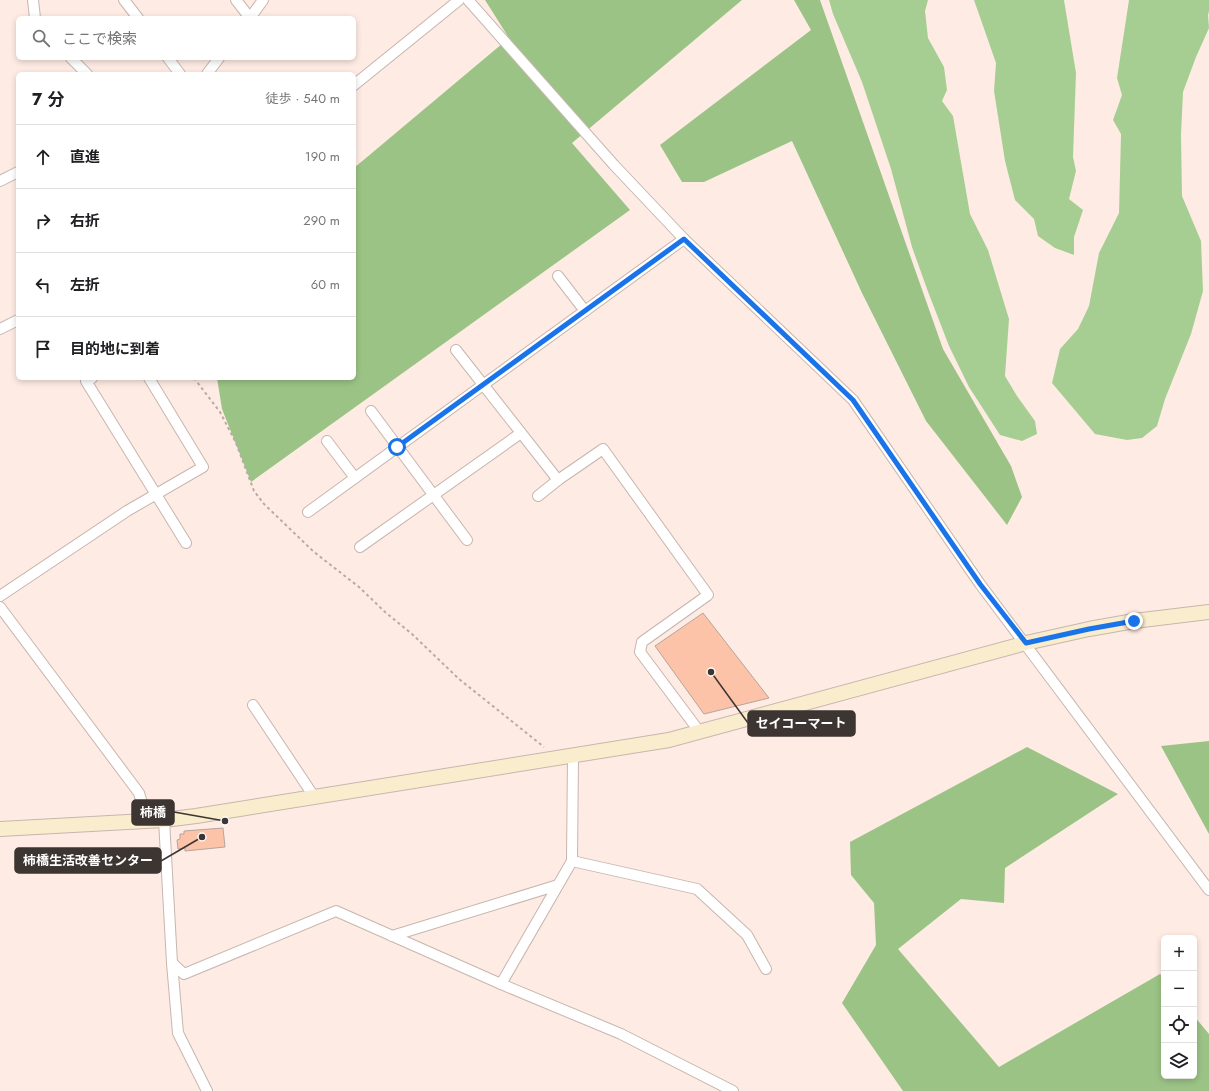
<!DOCTYPE html>
<html lang="ja">
<head>
<meta charset="utf-8">
<style>
	body { margin:0; font-family:Jost,"Noto Sans JP",sans-serif; background:#f6f6f6; color:#202124 }
	.controls { position:absolute; right:12px; bottom:12px; display:grid; overflow:hidden; border-radius:6px; box-shadow:0 2px 6px #0003 }
	.controls button { width:36px; height:36px; display:grid; place-items:center; padding:0; border:0; border-bottom:1px solid #e0e0e0; background:#fff; color:#202124; font:20px sans-serif }
	.stop { position:absolute; width:12px; height:12px; margin:-9px; border:3px solid #1a73e8; border-radius:50%; background:#fff }
	.stop.end { background:#1a73e8; border-color:#fff; box-shadow:0 1px 4px #0008 }
	.list { margin:0; padding:0; list-style:none }
	h2 { display:flex; justify-content:space-between; align-items:center; height:52px; margin:0; padding:0 16px; font-size:17px }
	h2 small { font-size:13px; font-weight:400; color:#757577 }
	.list li { display:grid; grid-template-columns:26px 1fr auto; gap:12px; align-items:center; box-sizing:border-box; height:64px; padding:0 16px; border-top:1px solid #e0e0e0 }
	.list b { display:block; font-size:15px; white-space:nowrap }
	.list em { font-size:13px; font-style:normal; color:#757577 }
	.icon { flex:none; width:22px; height:22px; fill:none; stroke:currentColor; stroke-width:2; stroke-linecap:round; stroke-linejoin:round }
	.map { position:relative; flex:none; width:1209px; height:1091px; overflow:hidden }
	.search { position:absolute; background:#fff; box-shadow:0 2px 6px #0003; left:16px; top:16px; width:340px; height:44px; display:flex; align-items:center; gap:10px; box-sizing:border-box; padding:0 14px; border-radius:6px; color:#757577; font-size:15px }
	.panel { position:absolute; background:#fff; box-shadow:0 2px 6px #0003; left:16px; top:72px; width:340px; height:308px; border-radius:6px }
	.map>svg:first-child { display:block }
	.green { fill:#a7ce92 }
	.forest { fill:#9cc386 }
	.building { fill:#fcc3a9; stroke:#b5a49c }
	.lines { fill:none; stroke-linecap:round; stroke-linejoin:round }
	.street-casing { stroke:#c7b6ae; stroke-width:12 }
	.secondary-casing { stroke:#c7b6ae; stroke-width:16 }
	.path { stroke:#b9aba4; stroke-width:2; stroke-dasharray:3 3; stroke-linecap:butt }
	.street { stroke:#fff; stroke-width:10 }
	.secondary { stroke:#f9edce; stroke-width:14 }
	.route { stroke:#1a73e8; stroke-width:5 }
	.leader { fill:none; stroke:#3c3532; stroke-width:1.5 }
	.callout-dot { fill:#3c3532; stroke:#fdfdfd; stroke-width:1.5 }
	.callout { fill:#3c3532; stroke:#3c3532; stroke-width:1.5 }
	.callout-label { font-size:13px; text-anchor:middle; font-weight:bold; fill:#fff }
</style>
</head>
<body>
<div class="map">
<svg width="1209" height="1091" viewBox="0 0 1209 1091">
	<rect width="100%" height="100%" fill="#feece4"/>
	<!-- green -->
	<g class="green">
		<path d="M 829,0 L 928,0 L 925,11 L 928,38 L 944,67 L 947,90 L 942,101 L 953,116 L 970,214 L 988,250 L 1009,319 L 1005,376 L 1017,396 L 1035,421 L 1037,434 L 1022,441 L 1000,435 L 969,387 L 949,346 L 927,289 L 912,247 L 891,169 L 862,82 L 833,14 Z"/>
		<path d="M 974,0 L 1064,0 L 1076,73 L 1073,157 L 1076,171 L 1069,199 L 1083,210 L 1074,237 L 1074,255 L 1055,248 L 1038,236 L 1034,219 L 1015,200 L 1005,161 L 994,91 L 996,63 Z"/>
		<path d="M 1129,0 L 1209,0 L 1209,11 L 1208,15 L 1209,28 L 1196,57 L 1183,92 L 1181,135 L 1182,196 L 1201,241 L 1203,291 L 1191,334 L 1165,399 L 1157,426 L 1142,438 L 1127,440 L 1095,434 L 1052,383 L 1060,349 L 1078,329 L 1089,306 L 1099,253 L 1119,213 L 1121,134 L 1113,120 L 1122,95 L 1117,78 Z"/>
	</g>
	<!-- forest -->
	<g class="forest">
		<path d="M 485,0 L 742,0 L 572,143 L 630,210 L 251,482 L 222,409 L 217,378 L 354,378 L 354,168 L 509,38 Z"/>
		<path d="M 794,0 L 820,0 L 943,349 L 1011,466 L 1022,497 L 1007,525 L 926,421 L 862,293 L 792,141 L 704,182 L 682,182 L 660,145 L 811,30 Z"/>
		<path d="M 1209,741 L 1209,834 L 1161,746 Z"/>
		<path d="M 1027,747 L 1118,794 L 1005,868 L 1004,903 L 961,899 L 898,949 L 999,1067 L 1160,974 L 1164,978 L 1164,1076 L 1194,1076 L 1194,1016 L 1209,1034 L 1209,1091 L 903,1091 L 842,1003 L 876,945 L 874,903 L 851,875 L 850,842 Z"/>
	</g>
	<!-- building -->
	<g class="building">
		<path d="M 703,613 L 769,698 L 704,714 L 655,646 Z"/>
		<path d="M 223,828 L 225,847 L 185,851 L 185,848 L 178,849 L 177,840 L 180,839 L 180,834 L 184,834 L 184,831 Z"/>
	</g>
	<g class="lines">
		<!-- street casing -->
		<g class="street-casing">
			<g id="street">
				<path d="M 33,0 L 35,18"/>
				<path d="M 124,0 L 138,18"/>
				<path d="M 236,0 L 250,18"/>
				<path d="M 468,0 L 614,165 L 684,239 L 853,400 L 980,584 L 1209,890"/>
				<path d="M 250,18 L 263,0"/>
				<path d="M 71,58 L 87,74"/>
				<path d="M 168,58 L 180,74"/>
				<path d="M 207,74 L 219,58"/>
				<path d="M 354,85 L 459,0"/>
				<path d="M 0,181 L 18,172"/>
				<path d="M 558,276 L 585,311"/>
				<path d="M 0,329 L 18,320"/>
				<path d="M 456,350 L 558,480"/>
				<path d="M 92,378 L 86,381 L 186,543"/>
				<path d="M 371,411 L 467,540"/>
				<path d="M 327,441 L 355,478"/>
				<path d="M 538,496 L 558,480 L 603,449 L 708,595 L 642,642 L 640,652 L 699,731"/>
				<path d="M 308,512 L 684,239"/>
				<path d="M 360,547 L 521,433"/>
				<path d="M 0,596 L 127,511 L 203,467 L 149,378"/>
				<path d="M 0,607 L 139,793 L 147,820"/>
				<path d="M 253,705 L 315,798"/>
				<path d="M 573,756 L 572,861 L 697,889 L 747,935 L 766,969"/>
				<path d="M 164,820 L 172,963 L 178,1033 L 207,1091"/>
				<path d="M 392,936 L 558,885"/>
				<path d="M 172,963 L 184,974 L 336,911 L 501,984 L 621,1034 L 733,1091"/>
				<path d="M 501,984 L 572,861"/>
			</g>
		</g>
		<!-- secondary casing -->
		<g class="secondary-casing">
			<path id="secondary" d="M 0,829 L 164,820 L 196,816 L 669,740 L 1026,643 L 1089,629 L 1134,621 L 1209,612"/>
		</g>
		<!-- path -->
		<path class="path" d="M 194,378 L 220,412 L 236,443 L 254,491 L 264,504 L 314,552 L 359,587 L 385,612 L 412,634 L 459,679 L 544,747"/>
		<!-- street -->
		<use href="#street" class="street"/>
		<!-- secondary -->
		<use href="#secondary" class="secondary"/>
	</g>
	<g class="lines">
		<!-- route -->
		<path class="route" d="M 397,447 L 684,239 L 853,400 L 980,584 L 1026,643 L 1089,629 L 1134,621"/>
	</g>
	<!-- callouts -->
	<path class="leader" d="M711 672L748 723M225 821L174 812M202 837L161 861"/>
	<g class="callout-dot">
		<circle cx="711" cy="672" r="4"/>
		<circle cx="225" cy="821" r="4"/>
		<circle cx="202" cy="837" r="4"/>
	</g>
	<g class="callout">
		<rect x="748" y="711" width="107" height="25" rx="4"/>
		<rect x="132" y="800" width="42" height="25" rx="4"/>
		<rect x="15" y="848" width="146" height="25" rx="4"/>
	</g>
	<g class="callout-label">
		<text x="801" y="728">セイコーマート</text>
		<text x="153" y="817">柿橋</text>
		<text x="88" y="865">柿橋生活改善センター</text>
	</g>
</svg>
<div class="controls">
<button>+</button>
<button>−</button>
<button><svg class="icon" aria-label="locate" viewBox="0 0 24 24"><circle cx="12" cy="12" r="6"/><path d="M12 2v4M12 18v4M2 12h4M18 12h4"/></svg></button>
<button><svg class="icon" aria-label="layers" viewBox="0 0 24 24"><path d="M12 4l9 5-9 5-9-5zM3 14l9 5 9-5"/></svg></button>
</div>
<div class="stop" style="left:397px;top:447px"></div>
<div class="stop end" style="left:1134px;top:621px"></div>
<div class="search"><svg class="icon" aria-label="search" viewBox="0 0 24 24"><circle cx="10" cy="10" r="6"/><path d="M15 15l6 6"/></svg>ここで検索</div>
<section class="panel">
<h2>7 分<small>徒歩 · 540 m</small></h2>
<ul class="list">
<li><svg class="icon" aria-label="ahead" viewBox="0 0 24 24"><path d="M12 20V5M6 11l6-6 6 6"/></svg><div><b>直進</b></div><em>190 m</em></li>
<li><svg class="icon" aria-label="right" viewBox="0 0 24 24"><path d="M7 20v-9h11M14 6l5 5-5 5"/></svg><div><b>右折</b></div><em>290 m</em></li>
<li><svg class="icon" aria-label="left" viewBox="0 0 24 24"><path d="M17 20v-9H6M10 6l-5 5 5 5"/></svg><div><b>左折</b></div><em>60 m</em></li>
<li><svg class="icon" aria-label="arrive" viewBox="0 0 24 24"><path d="M6 21V4h12l-3 4 3 4H6"/></svg><div><b>目的地に到着</b></div></li>
</ul>
</section>
</div>
</body>
</html>
